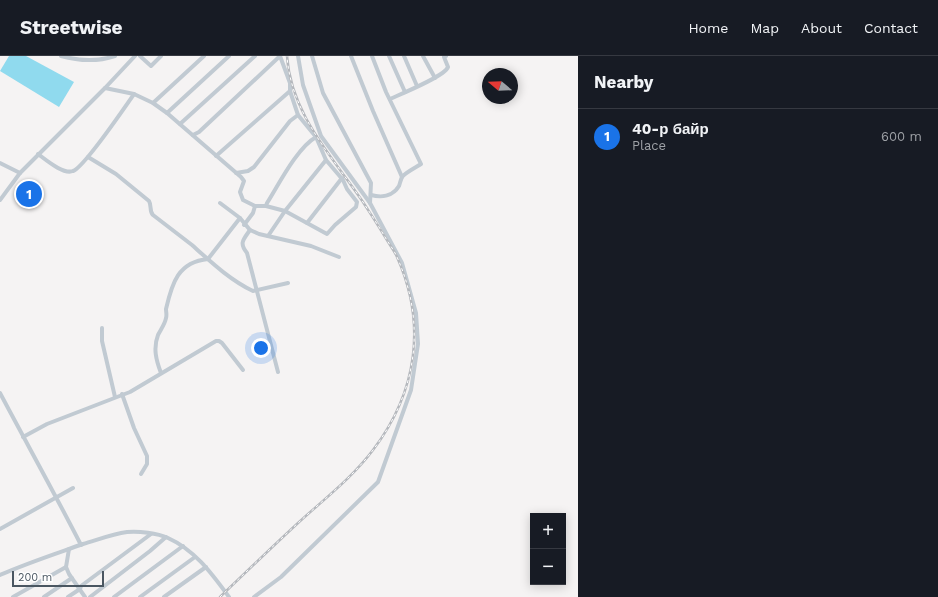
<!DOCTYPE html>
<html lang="en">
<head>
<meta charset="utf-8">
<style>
	body { margin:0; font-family:"Work Sans",sans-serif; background:#242831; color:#f1f3f6 }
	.controls { position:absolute; right:12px; bottom:12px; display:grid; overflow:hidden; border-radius:0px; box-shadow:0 2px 10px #0003 }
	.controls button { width:36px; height:36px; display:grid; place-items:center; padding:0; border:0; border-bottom:1px solid #363941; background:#171b24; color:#f1f3f6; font:20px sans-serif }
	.compass { position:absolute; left:482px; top:12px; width:36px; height:36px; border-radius:50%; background:#171b24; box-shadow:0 2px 10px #0003; rotate:289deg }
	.scale { position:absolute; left:12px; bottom:10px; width:92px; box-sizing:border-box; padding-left:4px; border:2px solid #4a5661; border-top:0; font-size:11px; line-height:14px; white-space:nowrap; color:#4a5661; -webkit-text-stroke:3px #fff; paint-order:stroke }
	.you { position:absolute; left:261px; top:292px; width:14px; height:14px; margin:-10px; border:3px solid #fff; border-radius:50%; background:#1a73e8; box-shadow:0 0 0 6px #1a73e833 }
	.badge { display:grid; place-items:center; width:26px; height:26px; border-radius:50%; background:#1a73e8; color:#fff; font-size:13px; font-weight:700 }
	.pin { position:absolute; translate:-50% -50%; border:2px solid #fff; box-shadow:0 1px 4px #0006 }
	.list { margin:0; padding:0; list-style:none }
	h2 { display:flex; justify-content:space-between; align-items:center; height:52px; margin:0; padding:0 16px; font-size:17px }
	h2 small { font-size:13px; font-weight:400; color:#9ea1a6 }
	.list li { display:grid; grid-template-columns:26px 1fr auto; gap:12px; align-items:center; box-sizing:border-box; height:56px; padding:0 16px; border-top:1px solid #363941 }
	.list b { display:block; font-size:15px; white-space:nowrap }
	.list p { margin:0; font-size:13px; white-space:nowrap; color:#9ea1a6 }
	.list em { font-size:13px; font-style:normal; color:#9ea1a6 }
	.map { position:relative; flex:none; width:578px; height:541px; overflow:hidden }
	header { display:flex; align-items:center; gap:24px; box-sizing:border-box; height:56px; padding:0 20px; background:#171b24; border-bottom:1px solid #363941 }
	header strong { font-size:19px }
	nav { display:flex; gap:22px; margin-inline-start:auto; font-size:14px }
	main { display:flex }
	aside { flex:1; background:#171b24 }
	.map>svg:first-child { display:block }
	.water { fill:#90daee }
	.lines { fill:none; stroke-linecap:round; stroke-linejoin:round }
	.minor { stroke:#c1cad2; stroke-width:4 }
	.rail-casing { stroke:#b5b8bd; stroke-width:2.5 }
	.rail { stroke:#fff; stroke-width:1; stroke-dasharray:3; stroke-linecap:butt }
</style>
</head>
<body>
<header>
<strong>Streetwise</strong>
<nav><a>Home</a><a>Map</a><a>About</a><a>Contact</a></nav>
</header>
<main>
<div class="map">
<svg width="578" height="541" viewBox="0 0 578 541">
	<rect width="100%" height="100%" fill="#f5f3f3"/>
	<!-- water -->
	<path class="water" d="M 9,0 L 26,0 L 74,26 L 59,51 L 0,15 Z"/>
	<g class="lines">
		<!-- minor -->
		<g class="minor">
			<path d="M 61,0 C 79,5 97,6 115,0"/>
			<path d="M 140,0 L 151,10 L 161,0"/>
			<path d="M 312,0 L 323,37 L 371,127 L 370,147"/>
			<path d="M 351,0 L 373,55 L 402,121"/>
			<path d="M 389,0 L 405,36"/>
			<path d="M 404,0 L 417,30"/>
			<path d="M 423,0 L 435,22"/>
			<path d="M 105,32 L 134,38 L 153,47 L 167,57 L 241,121 L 244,125 L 240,136 L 243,144 L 255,150 L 266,150 L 285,155 L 327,178 L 335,169 L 356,151 L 357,146 L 347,133 L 343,124 L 326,104 L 316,81 L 298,59 L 290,35 L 290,27 L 280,0"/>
			<path d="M 390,43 C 401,38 445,20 448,11 L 444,1 L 446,0"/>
			<path d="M 153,47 L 204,0"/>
			<path d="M 167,57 L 229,0"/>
			<path d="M 180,68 L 255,0"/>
			<path d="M 193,79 L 199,76 L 280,0"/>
			<path d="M 38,98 C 45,103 63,119 73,115 C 84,111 125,51 134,38"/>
			<path d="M 216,100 L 290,35"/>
			<path d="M 88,101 L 116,118 L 149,145 C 152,150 149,155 153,159 C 166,169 179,179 192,189 C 211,206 230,224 253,235 L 288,227"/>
			<path d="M 0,107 L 20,117"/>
			<path d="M 236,117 L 248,115 L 254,111 L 290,65 L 298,59"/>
			<path d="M 371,139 C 382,142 393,140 399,130 C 400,127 401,123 402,121 C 406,116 415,112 421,108 L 386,36 L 372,0"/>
			<path d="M 0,144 L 20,117 L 105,32 L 135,0"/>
			<path d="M 220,147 L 240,162 L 250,174 L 259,178 L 311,190 L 339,201"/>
			<path d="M 266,150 L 267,147 C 279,128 297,92 316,81"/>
			<path d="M 307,167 L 342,122"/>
			<path d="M 244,169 L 253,157 L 255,150"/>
			<path d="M 250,174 C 243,184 239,187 247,197 L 278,316"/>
			<path d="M 268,180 L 285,155 L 326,104"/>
			<path d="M 102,272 L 102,285 L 115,341"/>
			<path d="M 161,317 C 156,304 153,292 158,279 C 161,273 165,268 166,262 C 167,259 166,256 166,253 C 172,227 178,206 208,203 L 240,162"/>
			<path d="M 0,337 C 27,388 55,438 81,489"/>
			<path d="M 122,338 L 134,372 L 147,400 L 147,408 L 141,418"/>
			<path d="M 23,381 L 47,368 L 130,336 L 216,285 L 219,285 L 222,287 L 243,314"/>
			<path d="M 0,473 L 73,432"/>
			<path d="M 69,493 L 66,511 L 69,518 L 85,541"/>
			<path d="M 0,519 C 27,507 55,498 83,488 C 97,484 112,478 127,476 C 139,475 157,477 168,482 C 195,494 212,518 229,541"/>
			<path d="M 13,541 L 66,511"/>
			<path d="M 44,541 L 72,522"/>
			<path d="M 68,541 L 80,533 L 81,530 L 151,478"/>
			<path d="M 90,541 L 150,495 L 166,481"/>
			<path d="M 114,541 L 183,490"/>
			<path d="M 140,541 L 195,501"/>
			<path d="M 164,541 L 206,511"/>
			<path d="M 254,541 L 281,521 L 378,426 L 411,334 L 418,288 L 416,257 L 402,207 L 370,147 L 321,80 L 303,29 L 298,0"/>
		</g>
		<!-- rail casing -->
		<g class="rail-casing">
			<path id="rail" d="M 220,541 C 246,516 272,491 298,467 C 323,444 352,422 373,394 C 417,336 427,268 397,201 C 394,194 389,188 385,181 C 378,169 370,157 363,146 C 332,100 291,58 287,0"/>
		</g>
		<!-- rail -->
		<use href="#rail" class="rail"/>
	</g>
</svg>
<div class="controls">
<button>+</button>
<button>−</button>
</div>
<svg class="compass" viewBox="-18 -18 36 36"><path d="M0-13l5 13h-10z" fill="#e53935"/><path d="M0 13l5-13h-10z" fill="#9ea1a6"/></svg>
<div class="scale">200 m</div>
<div class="you"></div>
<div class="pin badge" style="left:29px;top:138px">1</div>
</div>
<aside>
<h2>Nearby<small></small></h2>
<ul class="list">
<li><span class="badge">1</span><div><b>40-р байр</b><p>Place</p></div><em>600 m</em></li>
</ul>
</aside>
</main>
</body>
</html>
